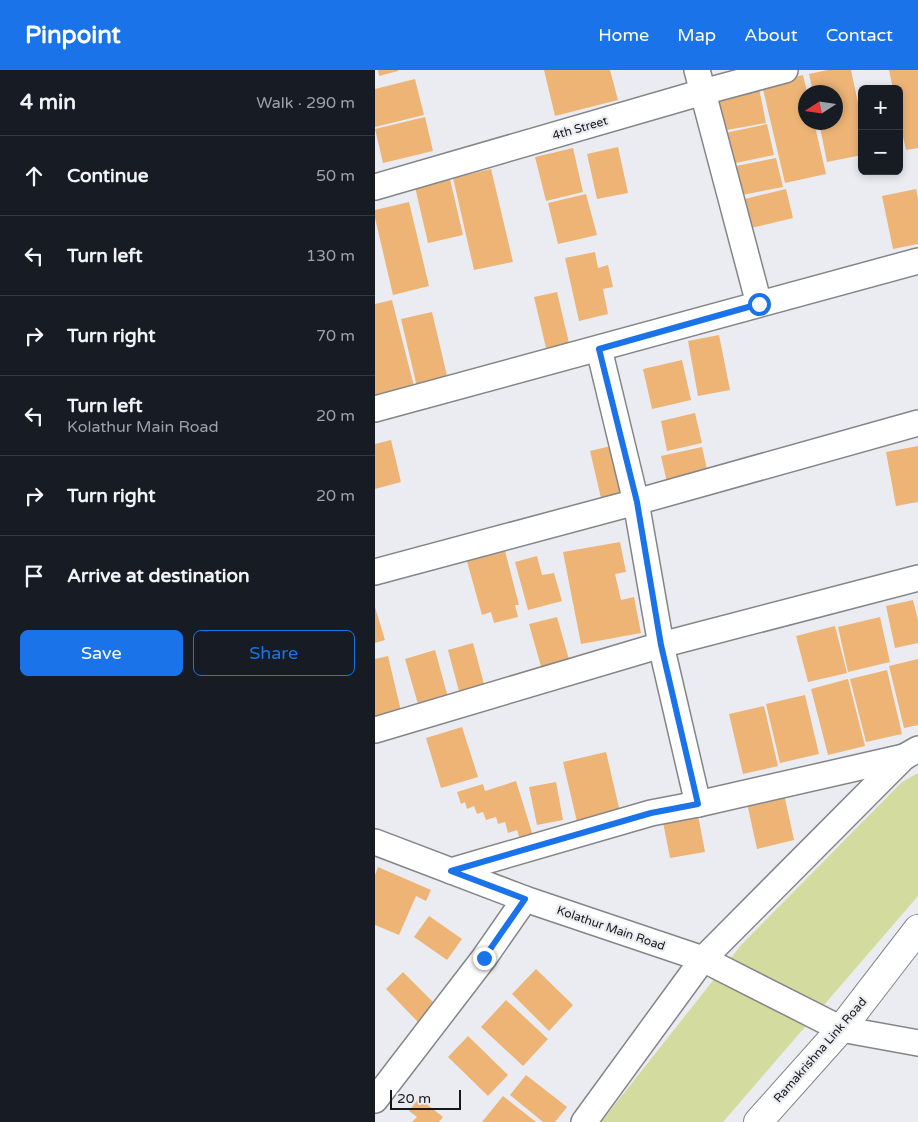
<!DOCTYPE html>
<html lang="en">
<head>
<meta charset="utf-8">
<style>
	body { margin:0; font-family:"Varela Round",sans-serif; background:#242831; color:#f1f3f6 }
	.controls { position:absolute; right:15px; top:15px; display:grid; overflow:hidden; border-radius:8px; box-shadow:0 2px 8px #0003 }
	.controls button { width:45px; height:45px; display:grid; place-items:center; padding:0; border:0; border-bottom:1px solid #363941; background:#171b24; color:#f1f3f6; font:25px sans-serif }
	.compass { position:absolute; left:423px; top:15px; width:45px; height:45px; border-radius:50%; background:#171b24; box-shadow:0 2px 8px #0003; rotate:258deg }
	.scale { position:absolute; left:15px; bottom:12px; width:71px; box-sizing:border-box; padding-left:5px; border:2px solid #171719; border-top:0; font-size:14px; line-height:18px; white-space:nowrap; color:#171719; -webkit-text-stroke:4px #ebecf1; paint-order:stroke }
	.stop { position:absolute; width:15px; height:15px; margin:-11px; border:4px solid #1a73e8; border-radius:50%; background:#fff }
	.stop.end { background:#1a73e8; border-color:#fff; box-shadow:0 1px 5px #0008 }
	.list { margin:0; padding:0; list-style:none }
	h2 { display:flex; justify-content:space-between; align-items:center; height:65px; margin:0; padding:0 20px; font-size:21px }
	h2 small { font-size:16px; font-weight:400; color:#9ea1a6 }
	.list li { display:grid; grid-template-columns:32px 1fr auto; gap:15px; align-items:center; box-sizing:border-box; height:80px; padding:0 20px; border-top:1px solid #363941 }
	.list b { display:block; font-size:19px; white-space:nowrap }
	.list p { margin:0; font-size:16px; white-space:nowrap; color:#9ea1a6 }
	.list em { font-size:16px; font-style:normal; color:#9ea1a6 }
	.actions { display:flex; gap:10px; padding:15px 20px }
	.actions a { flex:1; padding:11px 0; border:1px solid #1a73e8; border-radius:8px; text-align:center; font-size:18px; color:#1a73e8 }
	.actions .main { background:#1a73e8; color:#fff }
	.icon { flex:none; width:28px; height:28px; fill:none; stroke:currentColor; stroke-width:2; stroke-linecap:round; stroke-linejoin:round }
	.map { position:relative; flex:none; width:543px; height:1052px; overflow:hidden }
	header { display:flex; align-items:center; gap:30px; box-sizing:border-box; height:70px; padding:0 25px; background:#1a73e8; color:#fff }
	header strong { font-size:24px }
	nav { display:flex; gap:28px; margin-inline-start:auto; font-size:18px }
	main { display:flex }
	aside { flex:1; background:#171b24 }
	.map>svg:first-child { display:block }
	.green { fill:#d4db9e }
	.building { fill:#edb476 }
	.lines { fill:none; stroke-linecap:round; stroke-linejoin:round }
	.minor-casing { stroke:#848589; stroke-width:28 }
	.tertiary-casing { stroke:#848589; stroke-width:30 }
	.minor { stroke:#fff; stroke-width:25 }
	.tertiary { stroke:#fff; stroke-width:28 }
	.route { stroke:#1a73e8; stroke-width:6 }
	.labels { text-anchor:middle; stroke-width:4.5; stroke-linejoin:round; paint-order:stroke }
	.street-label { font-size:12px; fill:#171719; stroke:#ebecf1 }
</style>
</head>
<body>
<header>
<strong>Pinpoint</strong>
<nav><a>Home</a><a>Map</a><a>About</a><a>Contact</a></nav>
</header>
<main>
<aside>
<h2>4 min<small>Walk · 290 m</small></h2>
<ul class="list">
<li><svg class="icon" aria-label="ahead" viewBox="0 0 24 24"><path d="M12 20V5M6 11l6-6 6 6"/></svg><div><b>Continue</b></div><em>50 m</em></li>
<li><svg class="icon" aria-label="left" viewBox="0 0 24 24"><path d="M17 20v-9H6M10 6l-5 5 5 5"/></svg><div><b>Turn left</b></div><em>130 m</em></li>
<li><svg class="icon" aria-label="right" viewBox="0 0 24 24"><path d="M7 20v-9h11M14 6l5 5-5 5"/></svg><div><b>Turn right</b></div><em>70 m</em></li>
<li><svg class="icon" aria-label="left" viewBox="0 0 24 24"><path d="M17 20v-9H6M10 6l-5 5 5 5"/></svg><div><b>Turn left</b><p>Kolathur Main Road</p></div><em>20 m</em></li>
<li><svg class="icon" aria-label="right" viewBox="0 0 24 24"><path d="M7 20v-9h11M14 6l5 5-5 5"/></svg><div><b>Turn right</b></div><em>20 m</em></li>
<li><svg class="icon" aria-label="arrive" viewBox="0 0 24 24"><path d="M6 21V4h12l-3 4 3 4H6"/></svg><div><b>Arrive at destination</b></div></li>
</ul>
<div class="actions"><a class="main">Save</a><a>Share</a></div>
</aside>
<div class="map">
<svg width="543" height="1052" viewBox="0 0 543 1052">
	<rect width="100%" height="100%" fill="#ebecf1"/>
	<!-- green -->
	<path class="green" d="M 543,703 L 543,826 L 348,1052 L 226,1052 L 367,874 L 527,712 Z"/>
	<!-- building -->
	<g class="building">
		<path d="M 3,0 L 23,0 L 23,1 L 4,6 Z"/>
		<path d="M 169,0 L 235,0 L 243,30 L 180,46 Z"/>
		<path d="M 453,0 L 476,0 L 487,52 L 487,85 L 452,92 L 444,52 L 460,52 L 460,22 L 438,22 L 434,4 Z"/>
		<path d="M 514,0 L 543,0 L 543,78 L 531,80 L 524,49 L 524,19 L 518,19 Z"/>
		<path d="M 428,5 L 432,22 L 430,22 L 430,52 L 439,52 L 451,104 L 410,113 L 387,15 Z"/>
		<path d="M 40,9 L 49,45 L 0,57 L 0,19 Z"/>
		<path d="M 384,18 L 391,53 L 347,61 L 340,26 Z"/>
		<path d="M 50,47 L 58,81 L 8,93 L 0,59 Z"/>
		<path d="M 392,54 L 399,85 L 356,94 L 350,63 Z"/>
		<path d="M 243,77 L 253,123 L 222,129 L 212,84 Z"/>
		<path d="M 198,78 L 208,122 L 171,131 L 160,87 Z"/>
		<path d="M 401,88 L 408,117 L 367,125 L 361,96 Z"/>
		<path d="M 116,99 L 138,192 L 99,200 L 78,108 Z"/>
		<path d="M 75,109 L 88,165 L 53,173 L 40,117 Z"/>
		<path d="M 411,119 L 418,148 L 376,158 L 370,129 Z"/>
		<path d="M 541,119 L 543,128 L 543,174 L 518,179 L 507,126 Z"/>
		<path d="M 211,124 L 222,165 L 183,174 L 173,133 Z"/>
		<path d="M 34,132 L 54,216 L 18,225 L 0,148 L 0,140 Z"/>
		<path d="M 220,182 L 223,198 L 233,195 L 238,217 L 228,219 L 233,244 L 204,251 L 190,188 Z"/>
		<path d="M 182,222 L 194,273 L 171,278 L 159,227 Z"/>
		<path d="M 17,230 L 40,320 L 0,330 L 0,234 Z"/>
		<path d="M 57,242 L 73,310 L 42,317 L 26,249 Z"/>
		<path d="M 344,265 L 355,320 L 323,326 L 313,271 Z"/>
		<path d="M 307,290 L 316,330 L 277,339 L 268,299 Z"/>
		<path d="M 320,343 L 327,373 L 292,381 L 286,351 Z"/>
		<path d="M 16,370 L 26,412 L 0,419 L 0,374 Z"/>
		<path d="M 240,375 L 251,422 L 226,428 L 215,381 Z"/>
		<path d="M 543,376 L 543,432 L 521,436 L 511,382 Z"/>
		<path d="M 327,377 L 334,408 L 293,417 L 286,386 Z"/>
		<path d="M 245,472 L 251,502 L 240,504 L 246,530 L 259,527 L 266,563 L 206,574 L 188,482 Z"/>
		<path d="M 129,477 L 144,535 L 140,535 L 143,547 L 119,553 L 116,542 L 107,545 L 91,488 Z"/>
		<path d="M 162,486 L 167,505 L 179,503 L 187,531 L 153,540 L 140,492 Z"/>
		<path d="M 538,530 L 543,550 L 543,573 L 520,578 L 511,536 Z"/>
		<path d="M 0,537 L 10,570 L 0,573 Z"/>
		<path d="M 182,547 L 195,593 L 167,600 L 154,554 Z"/>
		<path d="M 505,547 L 515,592 L 473,602 L 463,557 Z"/>
		<path d="M 460,556 L 472,603 L 433,612 L 421,566 Z"/>
		<path d="M 98,573 L 110,618 L 85,625 L 73,580 Z"/>
		<path d="M 60,580 L 74,631 L 53,636 L 51,632 L 43,634 L 30,589 Z"/>
		<path d="M 13,586 L 26,641 L 0,647 L 0,589 Z"/>
		<path d="M 543,589 L 543,655 L 529,658 L 514,596 Z"/>
		<path d="M 512,600 L 527,664 L 491,672 L 475,609 Z"/>
		<path d="M 473,609 L 490,676 L 453,685 L 436,619 Z"/>
		<path d="M 430,625 L 444,684 L 405,693 L 391,634 Z"/>
		<path d="M 389,636 L 403,696 L 368,704 L 354,644 Z"/>
		<path d="M 87,657 L 103,707 L 66,718 L 51,668 Z"/>
		<path d="M 231,682 L 245,742 L 202,752 L 188,692 Z"/>
		<path d="M 141,711 L 159,769 L 146,773 L 142,760 L 133,763 L 130,752 L 123,754 L 121,747 L 111,750 L 108,742 L 102,744 L 99,736 L 92,739 L 90,732 L 86,734 L 82,722 L 108,714 L 110,721 Z"/>
		<path d="M 181,712 L 188,750 L 162,755 L 154,717 Z"/>
		<path d="M 409,724 L 419,770 L 382,779 L 372,733 Z"/>
		<path d="M 322,740 L 330,782 L 295,788 L 287,747 Z"/>
		<path d="M 3,797 L 56,820 L 51,831 L 41,826 L 24,865 L 0,855 L 0,805 Z"/>
		<path d="M 54,846 L 87,869 L 72,890 L 39,867 Z"/>
		<path d="M 161,899 L 198,935 L 174,961 L 137,924 Z"/>
		<path d="M 28,902 L 61,935 L 43,952 L 11,919 Z"/>
		<path d="M 131,930 L 173,969 L 148,996 L 106,957 Z"/>
		<path d="M 93,966 L 133,1005 L 113,1026 L 73,987 Z"/>
		<path d="M 151,1005 L 192,1037 L 180,1052 L 168,1052 L 135,1025 Z"/>
		<path d="M 128,1026 L 161,1052 L 107,1052 Z"/>
		<path d="M 44,1028 L 68,1047 L 64,1052 L 37,1052 L 42,1047 L 34,1041 Z"/>
	</g>
	<g class="lines">
		<!-- minor casing -->
		<g class="minor-casing">
			<g id="minor">
				<path d="M 322,0 L 384,234"/>
				<path d="M 0,117 L 328,22 L 410,0"/>
				<path d="M 224,279 L 261,432 L 286,575 L 323,734"/>
				<path d="M 0,339 L 543,191"/>
				<path d="M 0,502 L 261,432 L 543,353"/>
				<path d="M 0,660 L 286,575 L 543,508"/>
				<path d="M 0,772 L 150,829 L 328,889 L 466,959 L 543,973"/>
				<path d="M 76,801 L 276,743 L 323,734 L 529,687"/>
				<path d="M 0,1030 L 109,888 L 150,829"/>
				<path d="M 209,1052 L 328,889 L 529,687 L 543,679"/>
			</g>
		</g>
		<!-- tertiary casing -->
		<g class="tertiary-casing">
			<path id="tertiary" d="M 383,1052 L 466,959 L 543,859"/>
		</g>
		<!-- minor -->
		<use href="#minor" class="minor"/>
		<!-- tertiary -->
		<use href="#tertiary" class="tertiary"/>
	</g>
	<g class="lines">
		<!-- route -->
		<path class="route" d="M 109,888 L 150,829 L 76,801 L 276,743 L 323,734 L 286,575 L 262,432 L 224,279 L 384,234"/>
	</g>
	<g class="labels">
		<!-- street labels -->
		<g class="street-label">
			<text transform="translate(205 58) rotate(-16)" y="4">4th Street</text>
			<text transform="translate(236 858) rotate(19)" y="4">Kolathur Main Road</text>
			<text transform="translate(445 980) rotate(-49)" y="4">Ramakrishna Link Road</text>
		</g>
	</g>
</svg>
<div class="controls">
<button>+</button>
<button>−</button>
</div>
<svg class="compass" viewBox="-18 -18 36 36"><path d="M0-13l5 13h-10z" fill="#e53935"/><path d="M0 13l5-13h-10z" fill="#9ea1a6"/></svg>
<div class="scale">20 m</div>
<div class="stop" style="left:384px;top:234px"></div>
<div class="stop end" style="left:109px;top:888px"></div>
</div>
</main>
</body>
</html>
